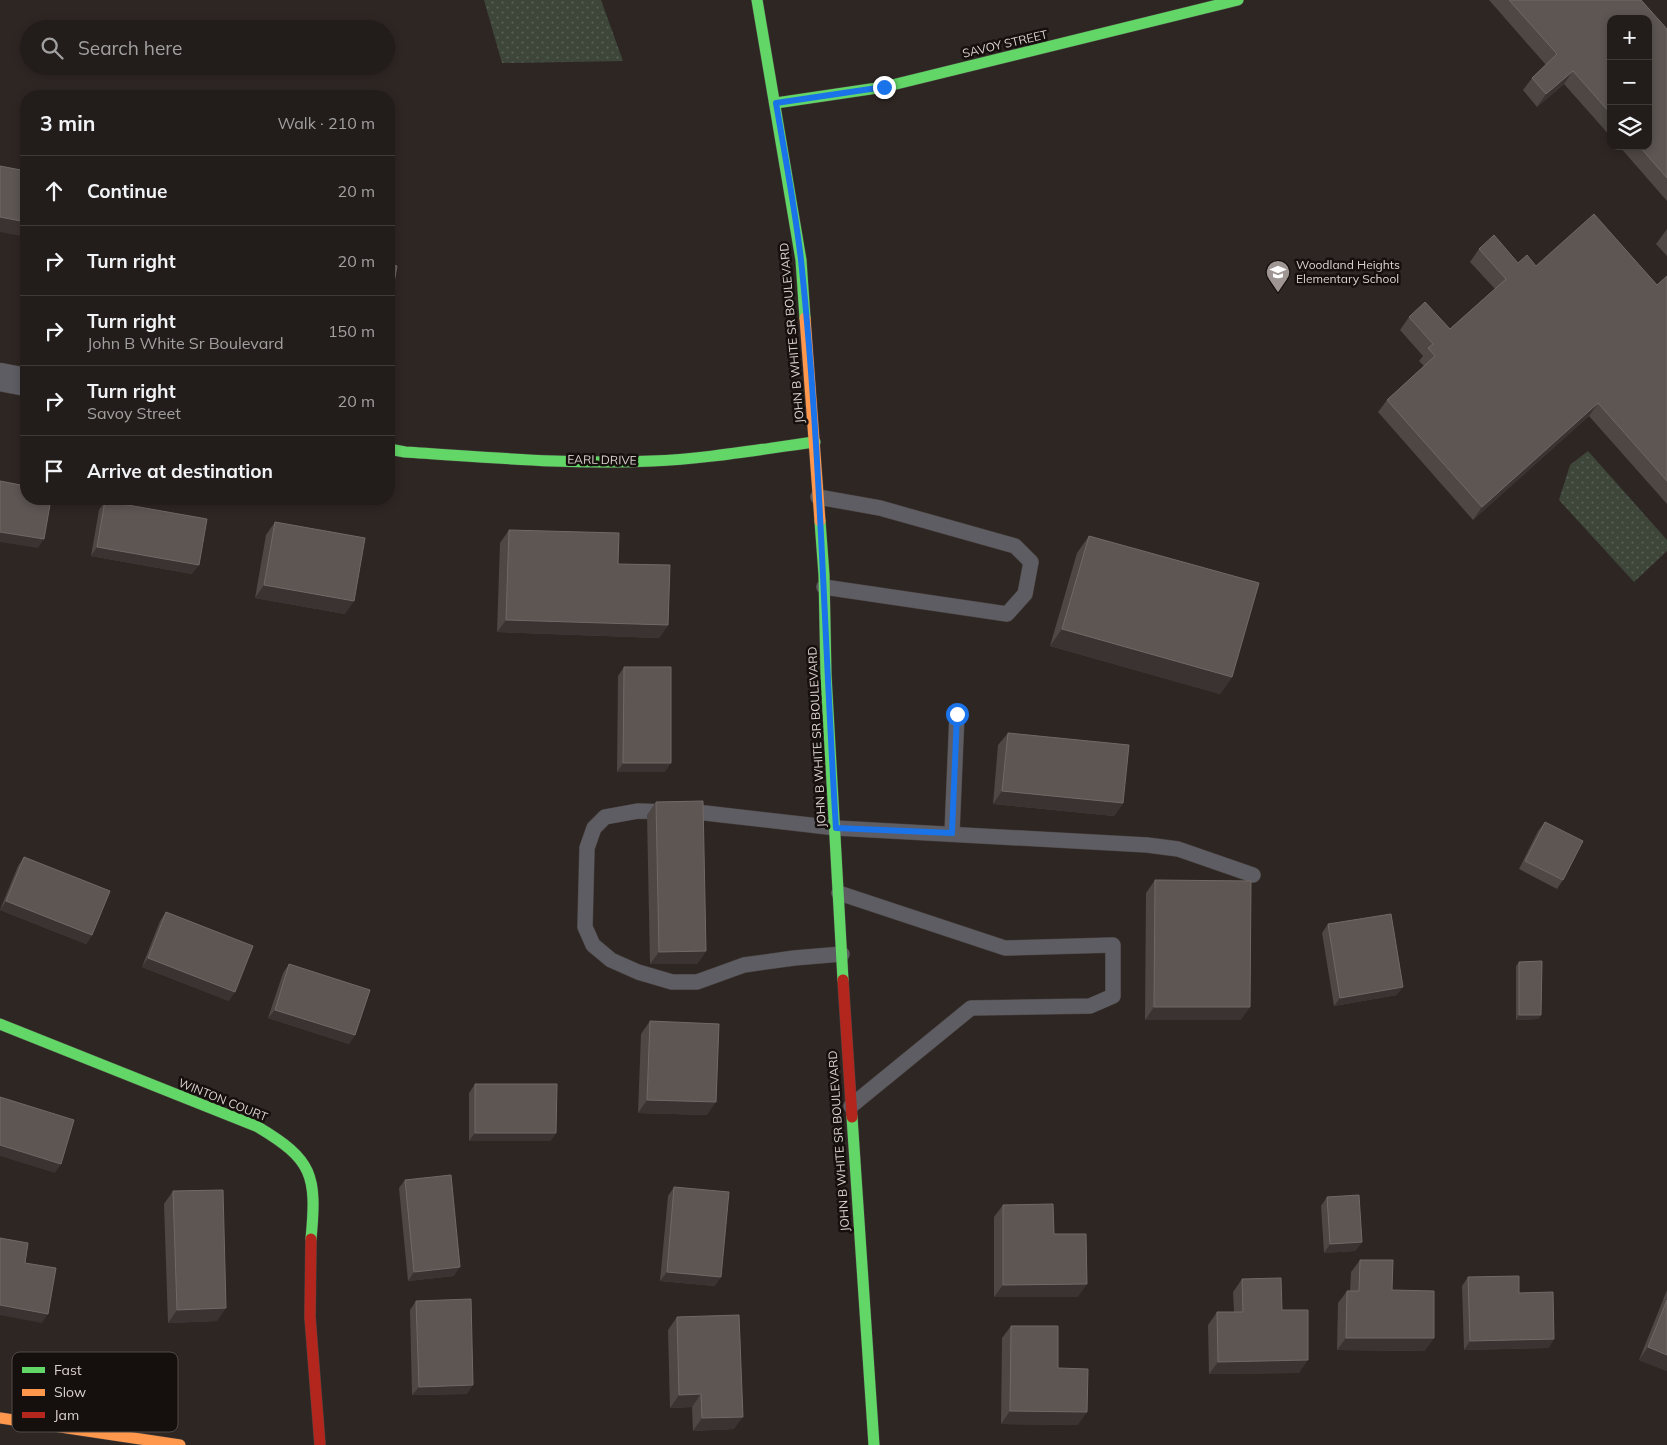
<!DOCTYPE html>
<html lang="en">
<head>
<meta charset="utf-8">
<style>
	body { margin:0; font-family:Mulish,sans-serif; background:#2a2523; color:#f1f3f6 }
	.controls { position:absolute; right:15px; top:15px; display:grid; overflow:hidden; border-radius:10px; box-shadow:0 2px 8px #0003 }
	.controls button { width:45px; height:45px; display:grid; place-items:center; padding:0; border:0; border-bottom:1px solid #3f3a39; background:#221c1a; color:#f1f3f6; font:25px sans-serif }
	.stop { position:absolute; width:15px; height:15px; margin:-11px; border:4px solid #1a73e8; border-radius:50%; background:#fff }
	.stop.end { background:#1a73e8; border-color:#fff; box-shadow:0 1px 5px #0008 }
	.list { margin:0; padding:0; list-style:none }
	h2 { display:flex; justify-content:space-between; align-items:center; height:65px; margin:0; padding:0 20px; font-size:21px }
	h2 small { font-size:16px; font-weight:400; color:#a2a1a2 }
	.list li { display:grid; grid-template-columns:32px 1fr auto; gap:15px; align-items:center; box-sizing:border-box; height:70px; padding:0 20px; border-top:1px solid #3f3a39 }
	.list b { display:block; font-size:19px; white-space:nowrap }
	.list p { margin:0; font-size:16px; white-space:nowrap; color:#a2a1a2 }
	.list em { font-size:16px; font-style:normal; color:#a2a1a2 }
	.icon { flex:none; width:28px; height:28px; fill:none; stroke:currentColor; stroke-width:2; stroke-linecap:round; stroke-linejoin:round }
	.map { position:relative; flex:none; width:1667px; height:1445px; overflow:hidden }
	.search { position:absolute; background:#221c1a; box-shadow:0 2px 8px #0003; left:20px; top:20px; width:375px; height:55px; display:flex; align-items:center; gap:12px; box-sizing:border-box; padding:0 18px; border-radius:28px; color:#a2a1a2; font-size:19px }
	.panel { position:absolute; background:#221c1a; box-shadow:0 2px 8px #0003; left:20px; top:90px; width:375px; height:415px; border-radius:20px }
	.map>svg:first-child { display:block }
	.grass { fill:url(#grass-dots) }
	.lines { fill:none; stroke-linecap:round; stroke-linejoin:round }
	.lane-casing { stroke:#49433f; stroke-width:16 }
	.street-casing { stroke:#49433f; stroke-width:29 }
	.fast-casing { stroke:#49433f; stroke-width:12 }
	.slow-casing { stroke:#49433f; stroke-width:12 }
	.jam-casing { stroke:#49433f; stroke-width:12 }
	.lane { stroke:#5e5d64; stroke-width:15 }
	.street { stroke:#5e5d64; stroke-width:28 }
	.fast { stroke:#63d668; stroke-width:11 }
	.slow { stroke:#ff974d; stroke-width:11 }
	.jam { stroke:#b3261e; stroke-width:11 }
	.wall { fill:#4e4744 }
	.shaded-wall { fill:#3b3331 }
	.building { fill:#5d5653; stroke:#716967 }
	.route { stroke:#1a73e8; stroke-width:6 }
	.labels { text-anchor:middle; stroke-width:5; stroke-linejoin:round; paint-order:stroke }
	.street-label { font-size:12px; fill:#dcd3cf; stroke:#150f0d }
	.poi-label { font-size:12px; fill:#dcd3cf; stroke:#150f0d; text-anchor:start }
	.key { fill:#150f0d; stroke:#514a47; stroke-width:1 }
	.key-label { font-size:14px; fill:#dcd3cf }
</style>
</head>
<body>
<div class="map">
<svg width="1667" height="1445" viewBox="0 0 1667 1445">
	<defs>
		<pattern id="grass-dots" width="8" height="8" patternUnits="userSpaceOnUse" patternTransform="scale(1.25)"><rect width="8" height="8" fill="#3d4639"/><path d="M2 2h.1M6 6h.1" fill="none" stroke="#586055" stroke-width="1.8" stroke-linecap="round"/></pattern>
	</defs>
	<rect width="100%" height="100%" fill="#2e2623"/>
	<!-- grass -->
	<g class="grass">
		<path d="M 484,0 L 601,0 L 623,61 L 502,63 Z"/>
		<path d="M 1588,451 L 1667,540 L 1667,551 L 1634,582 L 1559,500 L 1570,465 Z"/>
	</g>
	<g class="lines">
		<!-- lane casing -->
		<g class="lane-casing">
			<g id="lane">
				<path d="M 818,497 L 880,508 L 1015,546 L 1031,562 L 1025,594 L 1007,614 L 824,587"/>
				<path d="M 952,833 L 957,714"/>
				<path d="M 839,893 L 1005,948 L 1113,945 L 1113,996 L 1090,1006 L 971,1008 L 851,1106"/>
				<path d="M 842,954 L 794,958 L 744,965 L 697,982 L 672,982 L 638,972 L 611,960 L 593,945 L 585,927 L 587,848 L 594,828 L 605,817 L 638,811 L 705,813 L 836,828 L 1147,845 L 1178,849 L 1253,875"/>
			</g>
		</g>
		<!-- street casing -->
		<g class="street-casing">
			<path id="street" d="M 0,377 L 26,382"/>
		</g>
		<!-- fast casing -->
		<g class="fast-casing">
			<g id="fast">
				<path d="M 757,0 L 801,260 L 805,318"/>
				<path d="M 776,103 L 884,87 L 1238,0"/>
				<path d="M 389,449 L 405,452 C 487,457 570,465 652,461 C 707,459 761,449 815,442"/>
				<path d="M 820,521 L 824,575 L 826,675 L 843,980"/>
				<path d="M 0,1024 L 258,1127 C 313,1160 317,1175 311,1239"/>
				<path d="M 852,1117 L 874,1445"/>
			</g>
		</g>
		<!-- slow casing -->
		<g class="slow-casing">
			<g id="slow">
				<path d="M 805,318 L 820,521"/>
				<path d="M 0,1418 L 180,1445"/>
			</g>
		</g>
		<!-- jam casing -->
		<g class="jam-casing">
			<g id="jam">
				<path d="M 843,980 L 852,1117"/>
				<path d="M 311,1239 L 310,1317 L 320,1445"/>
			</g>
		</g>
		<!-- lane -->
		<use href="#lane" class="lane"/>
		<!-- street -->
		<use href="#street" class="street"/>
		<!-- fast -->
		<use href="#fast" class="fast"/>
		<!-- slow -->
		<use href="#slow" class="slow"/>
		<!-- jam -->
		<use href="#jam" class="jam"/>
	</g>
	<!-- wall -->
	<g class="wall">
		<path d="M 1489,0 L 1641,0 L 1667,29 L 1667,201 L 1619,146 L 1648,146 L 1611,19 L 1611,137 L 1564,84 L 1537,107 L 1523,90 L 1532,78 L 1546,65 Z"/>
		<path d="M 1667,229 L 1667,256 L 1656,244 Z"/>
		<path d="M 1479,249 L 1518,263 L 1657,285 L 1667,276 L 1667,504 L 1589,416 L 1473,520 L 1378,412 L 1387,400 L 1424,366 L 1419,361 L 1423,356 L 1400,330 L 1409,317 L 1450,329 L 1495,289 L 1470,262 Z"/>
		<path d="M 105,501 L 192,574 L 91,556 L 99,510 Z"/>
		<path d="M 275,522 L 345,614 L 255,598 L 266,535 Z"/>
		<path d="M 509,530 L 618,564 L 668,625 L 659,638 L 497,632 L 500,543 Z"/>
		<path d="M 1089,536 L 1232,677 L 1220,694 L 1050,646 L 1077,553 Z"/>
		<path d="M 624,667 L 665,772 L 617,772 L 618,676 Z"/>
		<path d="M 1008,733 L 1123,803 L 1114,816 L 993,804 L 998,745 Z"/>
		<path d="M 656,802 L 706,951 L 697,964 L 650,964 L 647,815 Z"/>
		<path d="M 1545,822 L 1563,880 L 1557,889 L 1519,869 L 1538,831 Z"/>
		<path d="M 24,857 L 92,935 L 86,944 L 0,910 L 18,866 Z"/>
		<path d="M 1155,880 L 1241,1020 L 1145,1020 L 1146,893 Z"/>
		<path d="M 166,912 L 229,1001 L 142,967 L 160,921 Z"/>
		<path d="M 1328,924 L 1397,995 L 1334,1006 L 1322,933 Z"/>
		<path d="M 1519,962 L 1541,1015 L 1538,1019 L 1516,1020 L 1516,966 Z"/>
		<path d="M 289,964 L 355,1035 L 349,1044 L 268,1018 L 283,973 Z"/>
		<path d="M 650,1021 L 707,1115 L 638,1113 L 641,1034 Z"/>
		<path d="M 475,1084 L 556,1133 L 550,1141 L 469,1141 L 469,1093 Z"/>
		<path d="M 405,1180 L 454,1276 L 408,1281 L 399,1188 Z"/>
		<path d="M 674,1187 L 715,1286 L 660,1281 L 668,1196 Z"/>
		<path d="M 173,1191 L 217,1321 L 168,1323 L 164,1204 Z"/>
		<path d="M 1327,1197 L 1362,1242 L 1355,1251 L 1324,1253 L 1321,1206 Z"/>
		<path d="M 1003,1205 L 1054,1234 L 1078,1297 L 994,1297 L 994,1217 Z"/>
		<path d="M 1360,1260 L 1425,1351 L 1337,1350 L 1338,1303 L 1347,1291 L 1350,1291 L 1351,1272 Z"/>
		<path d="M 1468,1277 L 1519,1293 L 1554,1339 L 1548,1348 L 1464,1350 L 1462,1286 Z"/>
		<path d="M 1242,1279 L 1282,1310 L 1299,1373 L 1209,1374 L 1208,1325 L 1217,1312 L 1234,1312 L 1233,1292 Z"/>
		<path d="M 1667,1290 L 1667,1371 L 1639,1360 Z"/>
		<path d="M 416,1301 L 467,1394 L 412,1395 L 410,1310 Z"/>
		<path d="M 677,1317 L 734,1429 L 693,1431 L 692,1407 L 670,1408 L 668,1330 Z"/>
		<path d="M 1011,1326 L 1058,1368 L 1078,1425 L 1001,1424 L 1002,1338 Z"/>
	</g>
	<!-- shaded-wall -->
	<g class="shaded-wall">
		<path d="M 1573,71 L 1564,84 L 1537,107 L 1546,94 Z"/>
		<path d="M 0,217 L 26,222 L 26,237 L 0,232 Z"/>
		<path d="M 1598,403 L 1589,416 L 1473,520 L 1482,507 Z"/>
		<path d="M 0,532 L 44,539 L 38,548 L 0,542 Z"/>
		<path d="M 97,547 L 199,565 L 192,574 L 91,556 Z"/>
		<path d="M 264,585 L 354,601 L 345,614 L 255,598 Z"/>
		<path d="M 506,620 L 668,625 L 659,638 L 497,632 Z"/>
		<path d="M 1062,629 L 1232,677 L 1220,694 L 1050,646 Z"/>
		<path d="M 623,763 L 671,763 L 665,772 L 617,772 Z"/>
		<path d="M 1002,791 L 1123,803 L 1114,816 L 993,804 Z"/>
		<path d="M 6,901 L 92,935 L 86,944 L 0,910 Z"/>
		<path d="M 706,951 L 697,964 L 650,964 L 659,952 Z"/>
		<path d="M 148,958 L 235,992 L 229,1001 L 142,967 Z"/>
		<path d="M 1403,987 L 1397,995 L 1334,1006 L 1340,998 Z"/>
		<path d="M 1154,1007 L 1250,1007 L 1241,1020 L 1145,1020 Z"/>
		<path d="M 275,1010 L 355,1035 L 349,1044 L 268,1018 Z"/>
		<path d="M 1519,1015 L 1541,1015 L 1538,1019 L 1516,1020 Z"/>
		<path d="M 647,1100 L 716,1102 L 707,1115 L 638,1113 Z"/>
		<path d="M 475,1133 L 556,1133 L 550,1141 L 469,1141 Z"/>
		<path d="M 0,1145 L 61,1164 L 55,1173 L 0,1156 Z"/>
		<path d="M 1362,1242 L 1355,1251 L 1324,1253 L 1330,1244 Z"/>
		<path d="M 460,1267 L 454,1276 L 408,1281 L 414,1272 Z"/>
		<path d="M 667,1272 L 721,1277 L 715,1286 L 660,1281 Z"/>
		<path d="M 1087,1284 L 1078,1297 L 994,1297 L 1003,1285 Z"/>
		<path d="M 0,1305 L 48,1314 L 42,1323 L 0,1315 Z"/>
		<path d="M 226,1308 L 217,1321 L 168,1323 L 177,1310 Z"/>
		<path d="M 1346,1338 L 1434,1338 L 1425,1351 L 1337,1350 Z"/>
		<path d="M 1554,1339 L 1548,1348 L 1464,1350 L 1470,1341 Z"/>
		<path d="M 1648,1347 L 1667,1355 L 1667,1371 L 1639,1360 Z"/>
		<path d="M 1308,1360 L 1299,1373 L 1209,1374 L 1218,1362 Z"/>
		<path d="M 473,1385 L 467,1394 L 412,1395 L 419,1387 Z"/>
		<path d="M 701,1394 L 692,1407 L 670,1408 L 679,1395 Z"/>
		<path d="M 1010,1411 L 1087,1412 L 1078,1425 L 1001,1424 Z"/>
		<path d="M 743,1417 L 734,1429 L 693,1431 L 702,1418 Z"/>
	</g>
	<!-- building -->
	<g class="building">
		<path d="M 1509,0 L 1641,0 L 1667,29 L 1667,178 L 1639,146 L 1648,146 L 1648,19 L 1611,19 L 1611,114 L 1573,71 L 1546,94 L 1532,78 L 1557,54 Z"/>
		<path d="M 0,166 L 26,171 L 26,222 L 0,217 Z"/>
		<path d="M 1594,214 L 1657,285 L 1667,276 L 1667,481 L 1598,403 L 1482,507 L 1387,400 L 1435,356 L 1428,348 L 1433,344 L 1409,317 L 1425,302 L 1450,329 L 1506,279 L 1479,249 L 1494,235 L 1518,263 L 1527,255 L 1536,266 Z"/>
		<path d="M 389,264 L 397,266 L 389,311 Z"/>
		<path d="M 0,481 L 26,486 L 26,499 L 51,499 L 44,539 L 0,532 Z"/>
		<path d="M 105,501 L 207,519 L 199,565 L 97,547 Z"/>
		<path d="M 275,522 L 365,538 L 354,601 L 264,585 Z"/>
		<path d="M 509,530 L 619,533 L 618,564 L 670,565 L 668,625 L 506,620 Z"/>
		<path d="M 1089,536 L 1259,583 L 1232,677 L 1062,629 Z"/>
		<path d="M 624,667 L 671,667 L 671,763 L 623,763 Z"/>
		<path d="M 1008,733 L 1129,745 L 1123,803 L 1002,791 Z"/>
		<path d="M 703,801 L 706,951 L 659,952 L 656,802 Z"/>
		<path d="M 1545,822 L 1583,841 L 1563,880 L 1525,861 Z"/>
		<path d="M 24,857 L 110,891 L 92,935 L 6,901 Z"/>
		<path d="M 1155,880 L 1251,881 L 1250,1007 L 1154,1007 Z"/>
		<path d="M 166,912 L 253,946 L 235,992 L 148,958 Z"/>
		<path d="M 1391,914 L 1403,987 L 1340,998 L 1328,924 Z"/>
		<path d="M 1542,961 L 1541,1015 L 1519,1015 L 1519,962 Z"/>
		<path d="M 289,964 L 370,990 L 355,1035 L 275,1010 Z"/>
		<path d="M 650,1021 L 719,1024 L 716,1102 L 647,1100 Z"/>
		<path d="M 475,1084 L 557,1084 L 556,1133 L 475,1133 Z"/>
		<path d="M 0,1097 L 74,1120 L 61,1164 L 0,1145 Z"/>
		<path d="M 451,1175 L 460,1267 L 414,1272 L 405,1180 Z"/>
		<path d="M 674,1187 L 729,1192 L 721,1277 L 667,1272 Z"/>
		<path d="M 223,1190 L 226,1308 L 177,1310 L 173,1191 Z"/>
		<path d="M 1359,1195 L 1362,1242 L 1330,1244 L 1327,1197 Z"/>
		<path d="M 1053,1204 L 1054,1234 L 1086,1234 L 1087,1284 L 1003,1285 L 1003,1205 Z"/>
		<path d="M 0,1238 L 28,1243 L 25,1263 L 56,1268 L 48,1314 L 0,1305 Z"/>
		<path d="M 1360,1260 L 1393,1260 L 1392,1290 L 1434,1291 L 1434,1338 L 1346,1338 L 1347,1291 L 1359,1291 Z"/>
		<path d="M 1519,1276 L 1519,1293 L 1553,1292 L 1554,1339 L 1470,1341 L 1468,1277 Z"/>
		<path d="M 1281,1278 L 1282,1310 L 1308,1310 L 1308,1360 L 1218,1362 L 1217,1312 L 1243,1312 L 1242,1279 Z"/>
		<path d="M 471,1299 L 473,1385 L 419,1387 L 416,1301 Z"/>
		<path d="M 1667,1300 L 1667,1355 L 1648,1347 Z"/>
		<path d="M 739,1315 L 743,1417 L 702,1418 L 701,1394 L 679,1395 L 677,1317 Z"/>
		<path d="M 1011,1326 L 1058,1326 L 1058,1368 L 1088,1369 L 1087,1412 L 1010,1411 Z"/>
	</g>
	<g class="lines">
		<!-- route -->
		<path class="route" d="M 884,87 L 776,103 C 785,156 795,208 801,260 C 821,449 824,639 836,828 L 952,833 L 957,714"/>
	</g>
	<!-- icons -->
	<defs>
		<g id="school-pin" transform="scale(1.25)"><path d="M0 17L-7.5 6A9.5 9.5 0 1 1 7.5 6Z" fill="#9f9693" stroke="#150f0d"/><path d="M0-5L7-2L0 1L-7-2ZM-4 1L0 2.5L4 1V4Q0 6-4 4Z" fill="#fff"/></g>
	</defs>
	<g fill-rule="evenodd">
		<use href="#school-pin" x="1278" y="272"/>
	</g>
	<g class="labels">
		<!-- street labels -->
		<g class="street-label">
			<text transform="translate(1005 44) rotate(-13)" y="4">SAVOY STREET</text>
			<text transform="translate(792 333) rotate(-95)" y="4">JOHN B WHITE SR BOULEVARD</text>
			<text transform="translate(602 460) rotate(1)" y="4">EARL DRIVE</text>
			<text transform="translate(817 737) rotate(-93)" y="4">JOHN B WHITE SR BOULEVARD</text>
			<text transform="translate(223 1100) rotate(22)" y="4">WINTON COURT</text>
			<text transform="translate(839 1141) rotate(-94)" y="4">JOHN B WHITE SR BOULEVARD</text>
		</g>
		<!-- poi labels -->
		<g class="poi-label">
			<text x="1296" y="269">Woodland Heights<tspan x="1296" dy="14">Elementary School</tspan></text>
		</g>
	</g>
	<!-- legend -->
	<rect x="12" y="1352" width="166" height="80" rx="8" class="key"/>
	<rect x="22" y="1367" width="23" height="6" fill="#63d668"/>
	<rect x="22" y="1389" width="23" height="7" fill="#ff974d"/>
	<rect x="22" y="1412" width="23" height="6" fill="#b3261e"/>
	<g class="key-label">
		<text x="54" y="1375">Fast</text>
		<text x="54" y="1397">Slow</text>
		<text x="54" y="1420">Jam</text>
	</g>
</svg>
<div class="controls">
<button>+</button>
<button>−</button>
<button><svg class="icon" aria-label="layers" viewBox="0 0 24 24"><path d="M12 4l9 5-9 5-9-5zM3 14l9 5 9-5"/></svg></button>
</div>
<div class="stop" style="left:957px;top:714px"></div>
<div class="stop end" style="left:884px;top:87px"></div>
<div class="search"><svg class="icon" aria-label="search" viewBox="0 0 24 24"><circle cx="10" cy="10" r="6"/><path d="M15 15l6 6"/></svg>Search here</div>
<section class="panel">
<h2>3 min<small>Walk · 210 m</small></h2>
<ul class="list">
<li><svg class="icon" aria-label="ahead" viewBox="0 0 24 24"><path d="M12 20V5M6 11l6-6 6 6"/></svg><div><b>Continue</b></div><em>20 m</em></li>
<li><svg class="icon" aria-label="right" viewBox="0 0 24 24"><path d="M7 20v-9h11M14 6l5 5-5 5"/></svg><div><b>Turn right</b></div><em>20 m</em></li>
<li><svg class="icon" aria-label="right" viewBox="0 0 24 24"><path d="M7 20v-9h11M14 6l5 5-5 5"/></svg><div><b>Turn right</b><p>John B White Sr Boulevard</p></div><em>150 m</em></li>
<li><svg class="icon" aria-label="right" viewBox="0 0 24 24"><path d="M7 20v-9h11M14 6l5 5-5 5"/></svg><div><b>Turn right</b><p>Savoy Street</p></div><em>20 m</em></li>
<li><svg class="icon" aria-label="arrive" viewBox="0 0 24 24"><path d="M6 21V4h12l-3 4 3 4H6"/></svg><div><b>Arrive at destination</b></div></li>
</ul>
</section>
</div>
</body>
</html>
